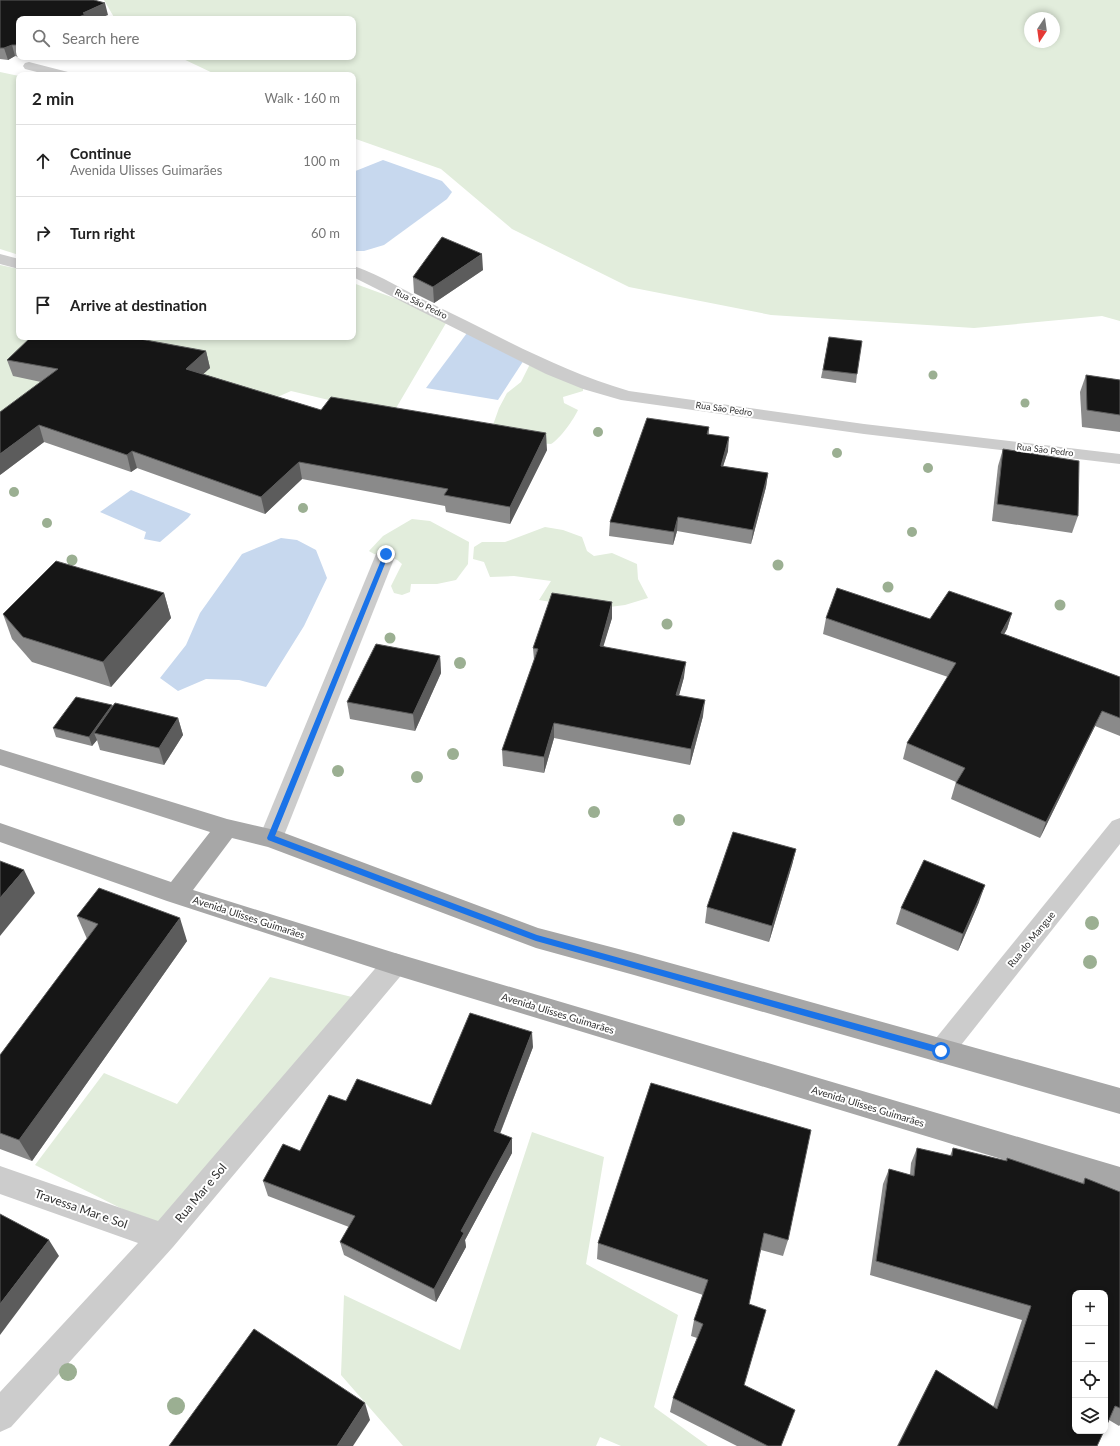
<!DOCTYPE html>
<html lang="en">
<head>
<meta charset="utf-8">
<style>
	body { margin:0; font-family:Lato,sans-serif; background:#f2f2f2; color:#222 }
	.controls { position:absolute; right:12px; bottom:12px; display:grid; overflow:hidden; border-radius:8px; box-shadow:0 2px 6px #0003 }
	.controls button { width:36px; height:36px; display:grid; place-items:center; padding:0; border:0; border-bottom:1px solid #e0e0e0; background:#fff; color:#222; font:20px sans-serif }
	.compass { position:absolute; left:1024px; top:12px; width:36px; height:36px; border-radius:50%; background:#fff; box-shadow:0 2px 6px #0003; rotate:193deg }
	.stop { position:absolute; width:12px; height:12px; margin:-9px; border:3px solid #1a73e8; border-radius:50%; background:#fff }
	.stop.end { background:#1a73e8; border-color:#fff; box-shadow:0 1px 4px #0008 }
	.list { margin:0; padding:0; list-style:none }
	h2 { display:flex; justify-content:space-between; align-items:center; height:52px; margin:0; padding:0 16px; font-size:17px }
	h2 small { font-size:13px; font-weight:400; color:#767676 }
	.list li { display:grid; grid-template-columns:26px 1fr auto; gap:12px; align-items:center; box-sizing:border-box; height:72px; padding:0 16px; border-top:1px solid #e0e0e0 }
	.list b { display:block; font-size:15px; white-space:nowrap }
	.list p { margin:0; font-size:13px; white-space:nowrap; color:#767676 }
	.list em { font-size:13px; font-style:normal; color:#767676 }
	.icon { flex:none; width:22px; height:22px; fill:none; stroke:currentColor; stroke-width:2; stroke-linecap:round; stroke-linejoin:round }
	.map { position:relative; flex:none; width:1120px; height:1446px; overflow:hidden }
	.search { position:absolute; background:#fff; box-shadow:0 2px 6px #0003; left:16px; top:16px; width:340px; height:44px; display:flex; align-items:center; gap:10px; box-sizing:border-box; padding:0 14px; border-radius:8px; color:#767676; font-size:15px }
	.panel { position:absolute; background:#fff; box-shadow:0 2px 6px #0003; left:16px; top:72px; width:340px; height:268px; border-radius:8px }
	.map>svg:first-child { display:block }
	.green { fill:#e2eddc; fill-rule:evenodd }
	.water { fill:#c7d8ee }
	.lines { fill:none; stroke-linecap:round; stroke-linejoin:round }
	.service { fill:#ccc; fill-rule:evenodd }
	.minor { fill:#ccc; fill-rule:evenodd }
	.primary { fill:#a7a7a7; fill-rule:evenodd }
	.tree { fill:#9baf92 }
	.wall { fill:#8a8a8a }
	.shaded-wall { fill:#5c5c5c }
	.building { fill:#161616; stroke:#5c5c5c }
	.route { fill:#1a73e8 }
	.labels { text-anchor:middle; stroke-width:4; stroke-linejoin:round; paint-order:stroke }
	.far-street-label { font-size:9px; fill:#2f2f2f; stroke:#fff }
	.street-label { font-size:10px; fill:#2f2f2f; stroke:#fff }
	.near-street-label { font-size:12px; fill:#2f2f2f; stroke:#fff }
</style>
</head>
<body>
<div class="map">
<svg width="1120" height="1446" viewBox="0 0 1120 1446">
	<rect width="100%" height="100%" fill="#fff"/>
	<!-- green -->
	<g class="green">
		<path d="M 104,0 L 1120,0 L 1120,321 L 1102,316 L 974,328 L 771,315 L 629,287 L 512,229 L 441,169 L 353,138 L 353,75 L 217,75 L 179,57 L 353,57 L 353,19 L 115,19 ZM 1030,18 L 1054,18 L 1054,42 L 1030,42 Z"/>
		<path d="M 0,72 L 19,76 L 19,255 L 0,249 Z"/>
		<path d="M 0,265 L 19,269 L 19,337 L 58,337 L 55,396 L 0,438 Z"/>
		<path d="M 353,283 L 449,318 L 392,415 L 291,391 L 230,418 L 117,337 L 353,337 Z"/>
		<path d="M 530,364 L 583,386 L 583,391 L 563,397 L 564,403 L 578,410 C 574,419 560,439 551,444 L 488,439 L 499,408 L 507,393 L 521,382 Z"/>
		<path d="M 412,519 L 430,521 L 469,542 L 468,564 L 456,580 L 437,584 L 411,584 L 410,592 L 402,595 L 394,593 L 391,586 L 402,564 C 392,553 380,559 369,551 L 383,536 Z"/>
		<path d="M 545,527 L 563,530 L 582,537 L 587,551 L 594,556 L 612,553 L 637,564 L 638,579 L 648,598 L 625,605 L 594,609 L 539,600 L 551,581 L 514,576 L 490,577 L 484,562 L 473,559 L 474,547 L 482,542 L 505,542 Z"/>
		<path d="M 270,977 L 352,997 L 162,1229 L 35,1165 L 104,1073 L 177,1104 Z"/>
		<path d="M 532,1132 L 604,1157 L 586,1264 L 678,1315 L 654,1407 L 708,1446 L 621,1446 L 600,1437 L 596,1446 L 403,1446 L 341,1375 L 344,1295 L 460,1350 Z"/>
	</g>
	<!-- water -->
	<g class="water">
		<path d="M 383,160 L 442,181 L 452,192 L 447,199 L 384,245 L 364,251 L 353,251 L 353,172 Z"/>
		<path d="M 467,333 L 524,360 L 498,400 L 426,388 Z"/>
		<path d="M 131,490 L 191,514 L 188,518 L 160,542 L 144,539 L 146,532 L 100,512 Z"/>
		<path d="M 281,538 L 297,540 L 316,550 L 327,578 L 304,626 L 266,687 L 239,680 L 206,679 L 178,691 L 160,678 L 186,645 L 200,613 L 242,554 Z"/>
	</g>
	<g class="lines">
		<!-- service -->
		<path class="service" d="M 386,548 L 393,550 L 396,554 L 283,838 L 279,845 L 271,847 L 263,845 L 259,838 L 376,554 L 379,550 Z"/>
		<!-- minor -->
		<g class="minor">
			<path d="M 29,62 L 68,72 L 70,75 L 49,75 L 25,69 L 23,66 L 25,63 Z"/>
			<path d="M 0,254 L 19,259 L 19,269 L 0,264 Z"/>
			<path d="M 353,266 C 374,272 404,290 424,300 C 492,332 556,370 629,391 L 864,424 L 1120,454 L 1120,464 L 864,434 L 621,400 L 583,389 L 546,374 L 353,277 Z"/>
			<path d="M 1120,818 L 1120,844 L 950,1059 L 941,1063 L 932,1059 L 928,1051 L 932,1043 L 1112,821 Z"/>
			<path d="M 395,953 L 404,956 L 408,964 L 404,972 L 173,1247 L 11,1427 L 0,1432 L 0,1392 L 138,1243 L 0,1194 L 0,1166 L 158,1221 L 386,956 Z"/>
		</g>
		<!-- primary -->
		<path class="primary" d="M 0,749 L 227,819 L 279,831 L 538,928 L 634,953 L 1120,1088 L 1120,1114 L 634,975 L 536,948 L 268,847 L 232,838 L 193,890 L 395,953 L 1120,1167 L 1120,1195 L 395,975 L 167,901 L 0,842 L 0,823 L 171,882 L 210,832 L 0,765 Z"/>
	</g>
	<!-- trees -->
	<g class="tree">
		<circle cx="933" cy="375" r="4.5"/>
		<circle cx="1025" cy="403" r="4.5"/>
		<circle cx="598" cy="432" r="5"/>
		<circle cx="837" cy="453" r="5"/>
		<circle cx="928" cy="468" r="5"/>
		<circle cx="14" cy="492" r="5"/>
		<circle cx="303" cy="508" r="5"/>
		<circle cx="47" cy="523" r="5"/>
		<circle cx="912" cy="532" r="5"/>
		<circle cx="72" cy="560" r="5.5"/>
		<circle cx="778" cy="565" r="5.5"/>
		<circle cx="888" cy="587" r="5.5"/>
		<circle cx="1060" cy="605" r="5.5"/>
		<circle cx="667" cy="624" r="5.5"/>
		<circle cx="390" cy="638" r="5.5"/>
		<circle cx="460" cy="663" r="6"/>
		<circle cx="453" cy="754" r="6"/>
		<circle cx="338" cy="771" r="6"/>
		<circle cx="417" cy="777" r="6"/>
		<circle cx="594" cy="812" r="6"/>
		<circle cx="679" cy="820" r="6"/>
		<circle cx="1092" cy="923" r="7"/>
		<circle cx="1090" cy="962" r="7"/>
		<circle cx="68" cy="1372" r="9"/>
		<circle cx="176" cy="1406" r="9"/>
	</g>
	<!-- wall -->
	<g class="wall">
		<path d="M 0,0 L 108,15 L 19,19 L 19,57 L 20,57 L 19,57 L 15,56 L 8,60 L 0,59 Z"/>
		<path d="M 483,270 L 434,303 L 414,293 L 413,277 Z"/>
		<path d="M 829,337 L 857,374 L 856,383 L 821,378 Z"/>
		<path d="M 206,351 L 210,368 L 203,374 L 321,410 L 547,450 L 510,524 L 446,512 L 445,506 L 302,479 L 265,514 L 137,468 L 131,472 L 44,442 L 0,475 L 41,382 L 13,376 L 7,360 Z"/>
		<path d="M 1086,375 L 1120,380 L 1120,432 L 1082,427 L 1080,392 Z"/>
		<path d="M 709,427 L 709,434 L 728,451 L 723,466 L 768,473 L 766,487 L 751,544 L 677,531 L 673,545 L 609,536 L 610,522 Z"/>
		<path d="M 1003,449 L 1078,516 L 1072,533 L 992,521 L 998,466 Z"/>
		<path d="M 164,593 L 171,618 L 111,687 L 32,662 L 12,639 L 3,614 Z"/>
		<path d="M 612,602 L 612,618 L 603,646 L 684,677 L 679,695 L 703,716 L 690,765 L 554,738 L 544,773 L 503,766 L 502,750 L 534,660 L 533,648 Z"/>
		<path d="M 1012,613 L 1007,629 L 1004,634 L 1120,677 L 1120,736 L 1095,726 L 1040,838 L 951,799 L 956,782 L 903,759 L 907,743 L 948,677 L 823,634 L 826,618 L 930,619 Z"/>
		<path d="M 440,656 L 441,673 L 415,731 L 350,719 L 347,702 Z"/>
		<path d="M 113,705 L 178,718 L 183,735 L 164,765 L 100,750 L 97,740 L 92,746 L 56,737 L 53,728 Z"/>
		<path d="M 796,849 L 792,865 L 769,942 L 705,923 L 707,907 Z"/>
		<path d="M 979,902 L 958,951 L 896,924 L 901,908 Z"/>
		<path d="M 77,916 L 187,941 L 32,1161 L 0,1149 L 0,1055 L 87,939 Z"/>
		<path d="M 533,1047 L 500,1134 L 512,1153 L 465,1240 L 466,1247 L 436,1302 L 344,1255 L 340,1242 L 349,1227 L 268,1196 L 263,1181 L 300,1151 L 431,1105 Z"/>
		<path d="M 651,1083 L 788,1240 L 783,1256 L 761,1250 L 749,1304 L 744,1385 L 781,1446 L 737,1446 L 670,1412 L 673,1398 L 697,1338 L 691,1336 L 694,1320 L 703,1295 L 597,1259 L 598,1243 Z"/>
		<path d="M 917,1148 L 950,1156 L 953,1148 L 1006,1161 L 1007,1158 L 1082,1183 L 1085,1178 L 1120,1192 L 1120,1425 L 1119,1426 L 1109,1420 L 1097,1446 L 897,1446 L 929,1383 L 936,1370 L 993,1407 L 1022,1320 L 870,1275 L 883,1184 L 889,1169 L 910,1175 L 911,1163 Z"/>
	</g>
	<!-- shaded-wall -->
	<g class="shaded-wall">
		<path d="M 105,3 L 108,15 L 98,19 L 74,19 L 83,13 Z"/>
		<path d="M 19,44 L 19,56 L 16,45 Z"/>
		<path d="M 12,45 L 15,56 L 8,60 L 4,48 Z"/>
		<path d="M 482,254 L 483,270 L 434,303 L 433,287 Z"/>
		<path d="M 206,351 L 210,368 L 190,386 L 186,369 Z"/>
		<path d="M 39,425 L 44,442 L 0,475 L 0,454 Z"/>
		<path d="M 546,433 L 547,450 L 510,524 L 510,507 Z"/>
		<path d="M 729,437 L 728,451 L 719,479 L 721,466 Z"/>
		<path d="M 132,451 L 137,468 L 131,472 L 127,455 Z"/>
		<path d="M 299,462 L 302,479 L 265,514 L 261,497 Z"/>
		<path d="M 768,473 L 766,487 L 751,544 L 753,530 Z"/>
		<path d="M 678,517 L 677,531 L 673,545 L 674,532 Z"/>
		<path d="M 164,593 L 171,618 L 111,687 L 103,662 Z"/>
		<path d="M 612,602 L 612,618 L 599,661 L 600,646 Z"/>
		<path d="M 1012,613 L 1007,629 L 996,649 L 1001,633 Z"/>
		<path d="M 440,656 L 441,673 L 415,731 L 413,714 Z"/>
		<path d="M 686,662 L 684,677 L 675,710 L 676,695 Z"/>
		<path d="M 705,700 L 703,716 L 690,765 L 691,749 Z"/>
		<path d="M 112,705 L 115,713 L 94,733 L 97,740 L 92,746 L 89,737 Z"/>
		<path d="M 1102,711 L 1095,726 L 1040,838 L 1046,822 Z"/>
		<path d="M 178,718 L 183,735 L 164,765 L 159,748 Z"/>
		<path d="M 554,723 L 554,738 L 544,773 L 544,757 Z"/>
		<path d="M 796,849 L 792,865 L 769,942 L 772,926 Z"/>
		<path d="M 24,870 L 35,893 L 0,936 L 0,898 Z"/>
		<path d="M 985,885 L 979,902 L 958,951 L 963,934 Z"/>
		<path d="M 180,918 L 187,941 L 32,1161 L 19,1140 Z"/>
		<path d="M 532,1032 L 533,1047 L 495,1146 L 494,1131 Z"/>
		<path d="M 512,1138 L 512,1153 L 465,1240 L 466,1247 L 436,1302 L 434,1289 L 461,1231 Z"/>
		<path d="M 49,1240 L 59,1256 L 0,1335 L 0,1304 Z"/>
		<path d="M 365,1403 L 370,1420 L 353,1446 L 337,1446 Z"/>
	</g>
	<!-- building -->
	<g class="building">
		<path d="M 0,0 L 94,0 L 105,3 L 83,13 L 86,14 L 74,19 L 19,19 L 19,44 L 16,45 L 12,45 L 4,48 L 0,48 Z"/>
		<path d="M 442,237 L 482,254 L 433,287 L 413,277 Z"/>
		<path d="M 31,337 L 129,337 L 206,351 L 186,369 L 321,410 L 331,397 L 546,433 L 510,507 L 444,495 L 448,489 L 299,462 L 261,497 L 132,451 L 127,455 L 39,425 L 0,454 L 0,412 L 58,369 L 7,360 Z"/>
		<path d="M 829,337 L 862,341 L 857,374 L 823,370 Z"/>
		<path d="M 1086,375 L 1120,380 L 1120,415 L 1087,410 Z"/>
		<path d="M 647,418 L 709,427 L 707,434 L 729,437 L 721,466 L 768,473 L 753,530 L 678,517 L 674,532 L 610,522 Z"/>
		<path d="M 1003,449 L 1079,461 L 1078,516 L 997,504 Z"/>
		<path d="M 56,561 L 164,593 L 103,662 L 23,637 L 3,614 Z"/>
		<path d="M 837,588 L 930,619 L 949,591 L 1012,613 L 1001,633 L 1120,677 L 1120,718 L 1102,711 L 1046,822 L 956,783 L 965,768 L 907,743 L 956,663 L 826,618 Z"/>
		<path d="M 552,593 L 612,602 L 600,646 L 686,662 L 676,695 L 705,700 L 691,749 L 554,723 L 544,757 L 502,750 L 538,649 L 533,648 Z"/>
		<path d="M 376,644 L 440,656 L 413,714 L 347,702 Z"/>
		<path d="M 76,697 L 112,705 L 89,737 L 53,728 Z"/>
		<path d="M 115,703 L 178,718 L 159,748 L 94,733 Z"/>
		<path d="M 733,832 L 796,849 L 772,926 L 707,907 Z"/>
		<path d="M 924,860 L 985,885 L 963,934 L 901,908 Z"/>
		<path d="M 0,861 L 24,870 L 0,898 Z"/>
		<path d="M 99,888 L 180,918 L 19,1140 L 0,1133 L 0,1055 L 98,924 L 77,916 Z"/>
		<path d="M 470,1013 L 532,1032 L 494,1131 L 512,1138 L 461,1231 L 464,1233 L 434,1289 L 340,1242 L 355,1216 L 263,1181 L 283,1144 L 300,1151 L 329,1095 L 346,1101 L 357,1079 L 431,1105 Z"/>
		<path d="M 651,1083 L 811,1130 L 788,1240 L 764,1233 L 749,1304 L 766,1310 L 744,1385 L 795,1410 L 781,1446 L 768,1446 L 673,1398 L 703,1324 L 694,1320 L 708,1280 L 598,1243 Z"/>
		<path d="M 917,1148 L 952,1156 L 953,1148 L 1007,1161 L 1007,1158 L 1084,1184 L 1085,1178 L 1120,1192 L 1120,1408 L 1115,1406 L 1105,1429 L 1105,1293 L 1075,1293 L 1075,1431 L 1104,1431 L 1097,1446 L 898,1446 L 936,1370 L 997,1409 L 1031,1306 L 876,1261 L 889,1169 L 914,1176 Z"/>
		<path d="M 0,1214 L 49,1240 L 0,1304 Z"/>
		<path d="M 254,1329 L 365,1403 L 337,1446 L 169,1446 Z"/>
	</g>
	<!-- route -->
	<path class="route" d="M 384,553 L 389,554 L 275,836 L 537,935 L 941,1047 L 944,1048 L 944,1053 L 941,1054 L 536,941 L 268,840 L 267,838 Z"/>
	<g class="labels">
		<!-- far-street labels -->
		<g class="far-street-label">
			<text transform="translate(421 304) rotate(26)" y="3">Rua São Pedro</text>
			<text transform="translate(724 409) rotate(8)" y="3">Rua São Pedro</text>
			<text transform="translate(1045 450) rotate(7)" y="3">Rua São Pedro</text>
		</g>
		<!-- street labels -->
		<g class="street-label">
			<text transform="translate(249 917) rotate(18)" y="4">Avenida Ulisses Guimarães</text>
			<text transform="translate(1031 939) rotate(-51)" y="4">Rua do Mangue</text>
			<text transform="translate(558 1013) rotate(17)" y="4">Avenida Ulisses Guimarães</text>
			<text transform="translate(868 1106) rotate(17)" y="4">Avenida Ulisses Guimarães</text>
		</g>
		<!-- near-street labels -->
		<g class="near-street-label">
			<text transform="translate(201 1193) rotate(-50)" y="4">Rua Mar e Sol</text>
			<text transform="translate(81 1209) rotate(19)" y="4">Travessa Mar e Sol</text>
		</g>
	</g>
</svg>
<div class="controls">
<button>+</button>
<button>−</button>
<button><svg class="icon" aria-label="locate" viewBox="0 0 24 24"><circle cx="12" cy="12" r="6"/><path d="M12 2v4M12 18v4M2 12h4M18 12h4"/></svg></button>
<button><svg class="icon" aria-label="layers" viewBox="0 0 24 24"><path d="M12 4l9 5-9 5-9-5zM3 14l9 5 9-5"/></svg></button>
</div>
<svg class="compass" viewBox="-18 -18 36 36"><path d="M0-13l5 13h-10z" fill="#e53935"/><path d="M0 13l5-13h-10z" fill="#767676"/></svg>
<div class="stop" style="left:941px;top:1051px"></div>
<div class="stop end" style="left:386px;top:554px"></div>
<div class="search"><svg class="icon" aria-label="search" viewBox="0 0 24 24"><circle cx="10" cy="10" r="6"/><path d="M15 15l6 6"/></svg>Search here</div>
<section class="panel">
<h2>2 min<small>Walk · 160 m</small></h2>
<ul class="list">
<li><svg class="icon" aria-label="ahead" viewBox="0 0 24 24"><path d="M12 20V5M6 11l6-6 6 6"/></svg><div><b>Continue</b><p>Avenida Ulisses Guimarães</p></div><em>100 m</em></li>
<li><svg class="icon" aria-label="right" viewBox="0 0 24 24"><path d="M7 20v-9h11M14 6l5 5-5 5"/></svg><div><b>Turn right</b></div><em>60 m</em></li>
<li><svg class="icon" aria-label="arrive" viewBox="0 0 24 24"><path d="M6 21V4h12l-3 4 3 4H6"/></svg><div><b>Arrive at destination</b></div></li>
</ul>
</section>
</div>
</body>
</html>
